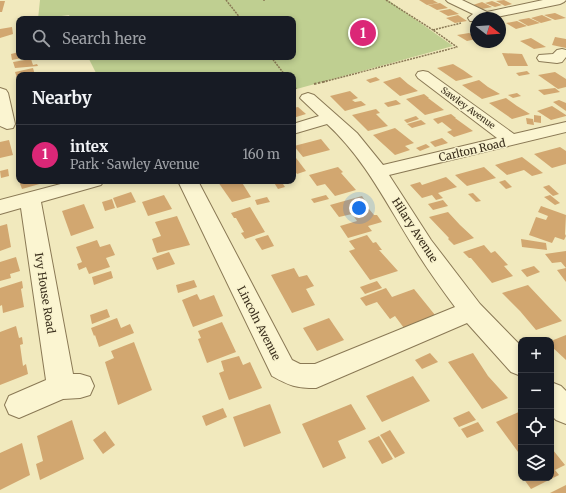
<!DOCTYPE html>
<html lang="en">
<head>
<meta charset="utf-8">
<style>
	body { margin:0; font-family:Merriweather,serif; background:#20242c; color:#f1f3f6 }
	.controls { position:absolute; right:12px; bottom:12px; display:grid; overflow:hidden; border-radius:8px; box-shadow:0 2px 6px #0003 }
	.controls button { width:36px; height:36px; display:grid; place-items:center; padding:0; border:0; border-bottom:1px solid #363941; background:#171b24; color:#f1f3f6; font:20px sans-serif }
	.compass { position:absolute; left:470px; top:12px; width:36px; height:36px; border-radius:50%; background:#171b24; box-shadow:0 2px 6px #0003; rotate:107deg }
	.you { position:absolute; left:359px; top:208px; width:14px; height:14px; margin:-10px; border:3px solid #fff; border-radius:50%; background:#1a73e8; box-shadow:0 0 0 6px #1a73e833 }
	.badge { display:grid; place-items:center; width:26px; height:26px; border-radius:50%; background:#db2777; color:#fff; font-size:13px; font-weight:700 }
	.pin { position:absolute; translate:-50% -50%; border:2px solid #fff; box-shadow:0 1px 4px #0006 }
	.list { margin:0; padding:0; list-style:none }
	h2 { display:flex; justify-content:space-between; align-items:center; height:52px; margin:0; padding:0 16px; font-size:17px }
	h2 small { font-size:13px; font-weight:400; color:#9ea1a6 }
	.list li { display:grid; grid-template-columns:26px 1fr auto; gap:12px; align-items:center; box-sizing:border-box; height:60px; padding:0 16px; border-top:1px solid #363941 }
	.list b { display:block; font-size:15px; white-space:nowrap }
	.list p { margin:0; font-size:13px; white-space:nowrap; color:#9ea1a6 }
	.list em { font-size:13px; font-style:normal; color:#9ea1a6 }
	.icon { flex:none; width:22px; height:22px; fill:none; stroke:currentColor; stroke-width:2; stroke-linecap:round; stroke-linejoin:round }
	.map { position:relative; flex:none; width:566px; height:493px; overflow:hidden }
	.search { position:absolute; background:#171b24; box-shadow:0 2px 6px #0003; left:16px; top:16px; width:280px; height:44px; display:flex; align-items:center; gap:10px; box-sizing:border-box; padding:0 14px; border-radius:8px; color:#9ea1a6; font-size:15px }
	.panel { position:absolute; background:#171b24; box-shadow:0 2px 6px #0003; left:16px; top:72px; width:280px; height:112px; border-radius:8px }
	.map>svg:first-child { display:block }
	.green { fill:#bfcf91 }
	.building { fill:#d2a770 }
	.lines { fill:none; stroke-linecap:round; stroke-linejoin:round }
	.minor-casing { stroke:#8a7955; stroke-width:2 }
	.path-far1 { stroke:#8a7955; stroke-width:1.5; stroke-dasharray:2 1; stroke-linecap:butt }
	.path { stroke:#8a7955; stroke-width:2; stroke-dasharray:2.5 1.5; stroke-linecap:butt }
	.minor { fill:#fbf5d1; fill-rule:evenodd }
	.labels { text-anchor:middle; stroke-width:3; stroke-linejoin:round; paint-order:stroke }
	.far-street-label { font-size:9px; fill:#382d1b; stroke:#f8f2cd }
	.street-label { font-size:11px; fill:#382d1b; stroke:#f8f2cd }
</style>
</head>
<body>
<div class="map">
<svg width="566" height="493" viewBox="0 0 566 493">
	<rect width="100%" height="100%" fill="#f1e9bd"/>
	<!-- green -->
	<path class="green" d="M 40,0 L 388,0 L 453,46 L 293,90 L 293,75 L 97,75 L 88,57 L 293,57 L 293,19 L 71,19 L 69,15 L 38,19 Z"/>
	<!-- building -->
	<g class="building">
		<path d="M 419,0 L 433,0 L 438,3 L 427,5 Z"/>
		<path d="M 504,0 L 512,4 L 505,6 L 496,1 Z"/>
		<path d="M 0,1 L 5,1 L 2,12 L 0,12 Z"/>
		<path d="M 492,1 L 502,5 L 495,7 L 485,3 Z"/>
		<path d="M 482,2 L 492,7 L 482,9 L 473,5 Z"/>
		<path d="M 440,3 L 448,8 L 437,10 L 428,5 Z"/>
		<path d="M 450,9 L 459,14 L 448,16 L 439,11 Z"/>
		<path d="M 555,13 L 566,18 L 555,20 L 544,15 Z"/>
		<path d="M 458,15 L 467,21 L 455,23 L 446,18 Z"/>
		<path d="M 542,15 L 552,20 L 541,23 L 531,18 Z"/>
		<path d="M 529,18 L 540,23 L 528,26 L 518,20 Z"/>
		<path d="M 517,21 L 527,26 L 516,29 L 506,23 Z"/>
		<path d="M 12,27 L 13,34 L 0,38 L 0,29 Z"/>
		<path d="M 469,33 L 476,36 L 476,39 L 467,41 L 457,35 Z"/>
		<path d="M 555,37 L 566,39 L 566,48 L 552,45 Z"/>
		<path d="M 531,38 L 546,47 L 534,49 L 520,41 Z"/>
		<path d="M 19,52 L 19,57 L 22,58 L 12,60 L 11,54 Z"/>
		<path d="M 502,53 L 522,54 L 528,66 L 508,66 Z"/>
		<path d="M 31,59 L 33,65 L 37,64 L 38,66 L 15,68 L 13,62 Z"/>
		<path d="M 453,64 L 463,70 L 473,77 L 456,81 L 437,68 Z"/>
		<path d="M 33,68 L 35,75 L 19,75 L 19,78 L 17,78 L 15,72 Z"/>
		<path d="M 527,71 L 530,74 L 519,76 L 516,73 Z"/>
		<path d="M 555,72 L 566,79 L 566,87 L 558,89 L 538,75 Z"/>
		<path d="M 376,77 L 380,80 L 370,83 L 366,80 Z"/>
		<path d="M 400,77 L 408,84 L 418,91 L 400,96 L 383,82 Z"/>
		<path d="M 479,80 L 488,87 L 500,94 L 482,99 L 462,85 Z"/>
		<path d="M 555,88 L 560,92 L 544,95 L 538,90 Z"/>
		<path d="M 350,91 L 358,98 L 352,100 L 355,102 L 361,101 L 366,105 L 345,111 L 330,96 Z"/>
		<path d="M 517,93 L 521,96 L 513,98 L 508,95 Z"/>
		<path d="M 424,94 L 429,98 L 428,98 L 444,110 L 425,115 L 406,99 Z"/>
		<path d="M 506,98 L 517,106 L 530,114 L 512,119 L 489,103 Z"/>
		<path d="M 396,100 L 401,104 L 388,107 L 384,103 Z"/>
		<path d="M 559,100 L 566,103 L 566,111 L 553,102 Z"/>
		<path d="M 552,106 L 566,115 L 566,116 L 551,120 L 537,111 Z"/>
		<path d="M 298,107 L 306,114 L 293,118 L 293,108 Z"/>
		<path d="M 376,109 L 380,113 L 376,114 L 388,126 L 368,131 L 352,115 Z"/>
		<path d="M 451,114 L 456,118 L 455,118 L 473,131 L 454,137 L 447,132 L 452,130 L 442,122 L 438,124 L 433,119 Z"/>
		<path d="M 534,115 L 541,116 L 541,123 L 534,122 Z"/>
		<path d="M 416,116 L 419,119 L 407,123 L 404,120 Z"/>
		<path d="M 526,118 L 533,119 L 534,125 L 527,124 Z"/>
		<path d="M 421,120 L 426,124 L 412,128 L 407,124 Z"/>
		<path d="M 395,128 L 414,143 L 405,146 L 410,150 L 395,155 L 373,135 Z"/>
		<path d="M 442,138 L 448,143 L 435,147 L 430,142 Z"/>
		<path d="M 321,139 L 330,150 L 303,157 L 294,146 Z"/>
		<path d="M 9,140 L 13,155 L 0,158 L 0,142 Z"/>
		<path d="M 426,144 L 430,147 L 420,151 L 416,148 Z"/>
		<path d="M 560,147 L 566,151 L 566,164 L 552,168 L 534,154 Z"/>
		<path d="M 293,154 L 306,171 L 297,174 L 293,169 Z"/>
		<path d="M 522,157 L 543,173 L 532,176 L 524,170 L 507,175 L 495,165 Z"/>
		<path d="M 338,167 L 343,172 L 341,173 L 356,190 L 335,196 L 325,184 L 317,186 L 309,175 Z"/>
		<path d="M 484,167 L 496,178 L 467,186 L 455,175 Z"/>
		<path d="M 8,169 L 9,176 L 1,178 L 0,171 Z"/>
		<path d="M 446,177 L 457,187 L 438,193 L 443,198 L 436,200 L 432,195 L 422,198 L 410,185 L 420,182 L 422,185 Z"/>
		<path d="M 505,180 L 512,187 L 506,189 L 499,182 Z"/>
		<path d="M 19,181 L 50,181 L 22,189 Z"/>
		<path d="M 224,181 L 241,181 L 251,197 L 232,202 L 218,182 Z"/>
		<path d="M 273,181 L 281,181 L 285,187 L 278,189 Z"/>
		<path d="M 549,185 L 559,194 L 553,196 L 543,187 Z"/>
		<path d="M 131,192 L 136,202 L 117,208 L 113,198 Z"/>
		<path d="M 473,193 L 481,201 L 476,202 L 468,194 Z"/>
		<path d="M 164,195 L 172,209 L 148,216 L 142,202 Z"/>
		<path d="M 326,195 L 329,199 L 314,203 L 311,199 Z"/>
		<path d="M 550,195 L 560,203 L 555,205 L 544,197 Z"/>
		<path d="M 362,196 L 366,202 L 364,203 L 374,215 L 377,215 L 382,222 L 368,226 L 372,231 L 348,238 L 340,226 L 357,221 L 352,214 L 339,217 L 330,205 Z"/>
		<path d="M 267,197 L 270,202 L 257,205 L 255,200 Z"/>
		<path d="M 112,199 L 115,208 L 105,211 L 102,202 Z"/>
		<path d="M 443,200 L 448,206 L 433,210 L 428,204 Z"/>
		<path d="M 84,204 L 94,228 L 71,236 L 62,211 Z"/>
		<path d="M 541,206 L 566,215 L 565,234 L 566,236 L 564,240 L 555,237 L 552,243 L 529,235 L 536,217 L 546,220 L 548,216 L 538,212 Z"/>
		<path d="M 250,207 L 265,232 L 245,239 L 241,233 L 244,232 L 236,218 L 234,218 L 231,213 Z"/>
		<path d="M 448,212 L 460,225 L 474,238 L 454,245 L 448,239 L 449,238 L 429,217 Z"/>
		<path d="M 177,216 L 190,245 L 157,253 L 152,239 L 161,236 L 155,222 Z"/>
		<path d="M 7,224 L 11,247 L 0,251 L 0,226 Z"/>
		<path d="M 268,235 L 274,246 L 262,250 L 255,239 Z"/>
		<path d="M 367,235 L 373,243 L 376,242 L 382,250 L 379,250 L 398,271 L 370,280 L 349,251 L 355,249 L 349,241 Z"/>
		<path d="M 521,239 L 546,243 L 547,250 L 522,247 Z"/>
		<path d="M 97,240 L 100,247 L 110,244 L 115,255 L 106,258 L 110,267 L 89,274 L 86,267 L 79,270 L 77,264 L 82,262 L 76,247 Z"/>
		<path d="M 484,245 L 491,253 L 495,251 L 508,265 L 504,266 L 513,276 L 492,283 L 471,258 L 469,258 L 463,252 Z"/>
		<path d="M 566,251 L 566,282 L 557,270 L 566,268 L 561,262 L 552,263 L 545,254 Z"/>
		<path d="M 169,252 L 175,264 L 157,270 L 152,258 Z"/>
		<path d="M 16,257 L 20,271 L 10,274 L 11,278 L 0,281 L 0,262 Z"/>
		<path d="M 534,266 L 540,272 L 527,277 L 521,270 Z"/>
		<path d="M 294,268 L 299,277 L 307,275 L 314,286 L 306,289 L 315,305 L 292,313 L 271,275 Z"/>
		<path d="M 111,271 L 113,278 L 94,285 L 92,277 Z"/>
		<path d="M 194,280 L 197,287 L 178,293 L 176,285 Z"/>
		<path d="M 22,281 L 23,288 L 21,289 L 24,307 L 3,313 L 2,305 L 0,306 L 0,288 Z"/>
		<path d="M 377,281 L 382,288 L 365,294 L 360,287 Z"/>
		<path d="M 528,285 L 544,302 L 562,321 L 536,330 L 520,311 L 502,293 Z"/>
		<path d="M 386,288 L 392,297 L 414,289 L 435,315 L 404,328 L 395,316 L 390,319 L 377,302 L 366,306 L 360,298 Z"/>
		<path d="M 197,294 L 200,300 L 214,295 L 223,316 L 193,327 L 182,300 Z"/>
		<path d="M 107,309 L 110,317 L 92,324 L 90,315 Z"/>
		<path d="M 117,318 L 121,328 L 130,324 L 134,333 L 99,347 L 95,335 L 94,336 L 91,328 Z"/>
		<path d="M 329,318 L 344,340 L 317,351 L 303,328 Z"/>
		<path d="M 222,322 L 236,352 L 207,363 L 198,339 L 201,338 L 198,331 Z"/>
		<path d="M 16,326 L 19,338 L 22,337 L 23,344 L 20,345 L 23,366 L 26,364 L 28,374 L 0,385 L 0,332 Z"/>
		<path d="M 566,335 L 566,360 L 551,346 L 551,341 Z"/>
		<path d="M 134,342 L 152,390 L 118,405 L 105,362 L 114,358 L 111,351 Z"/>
		<path d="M 430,353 L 438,362 L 422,369 L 415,360 Z"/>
		<path d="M 473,353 L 488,376 L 508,398 L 482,409 L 448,362 Z"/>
		<path d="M 239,356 L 243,365 L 250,362 L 262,388 L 229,400 L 219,373 L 224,371 L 221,361 Z"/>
		<path d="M 413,376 L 430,401 L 382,422 L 366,396 Z"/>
		<path d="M 270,404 L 281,433 L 244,447 L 233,417 Z"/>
		<path d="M 351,404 L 366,429 L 338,441 L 346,458 L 323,468 L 302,424 Z"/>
		<path d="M 223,408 L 227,417 L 206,426 L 202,416 Z"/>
		<path d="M 469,411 L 476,420 L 459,427 L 453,418 Z"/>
		<path d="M 521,411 L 521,456 L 496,422 Z"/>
		<path d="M 72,420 L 84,459 L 40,480 L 36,464 L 43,461 L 37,436 Z"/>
		<path d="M 478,422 L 484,431 L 467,438 L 461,429 Z"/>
		<path d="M 390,430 L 405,453 L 395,458 L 380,435 Z"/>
		<path d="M 105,431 L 115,445 L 103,454 L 93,440 Z"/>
		<path d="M 379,436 L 393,459 L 382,464 L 368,441 Z"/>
		<path d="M 22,443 L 30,475 L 0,490 L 0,453 Z"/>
		<path d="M 553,450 L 565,465 L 555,470 L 559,475 L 531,489 L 523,478 L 551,478 L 551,451 Z"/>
		<path d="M 566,485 L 566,493 L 550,493 Z"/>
	</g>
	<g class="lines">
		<!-- minor casing -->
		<g class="minor-casing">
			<g id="minor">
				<path d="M 446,0 L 462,0 L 487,12 L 543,0 L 566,0 L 564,2 L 560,4 L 492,18 L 476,18 L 476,21 L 470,21 L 468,18 L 473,14 L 448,2 Z"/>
				<path d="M 562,49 L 566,50 L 566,57 L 562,62 L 557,63 L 539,61 L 537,58 L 539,55 L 553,54 L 557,50 Z"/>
				<path d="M 423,71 L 428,72 L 514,134 L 566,122 L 566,132 L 389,175 L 431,240 L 480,304 L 521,346 L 521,376 L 511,372 L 467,323 L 316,388 C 296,388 290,386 272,376 L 178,181 L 198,181 L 292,360 L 300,364 L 315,364 L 455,307 C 441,288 427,269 415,249 C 387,205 366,160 327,124 L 293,134 L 293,124 L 319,116 L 300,98 L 302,95 L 308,93 L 314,95 L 357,133 L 383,165 L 497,138 L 418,78 L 416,75 L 418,72 Z"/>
				<path d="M 0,88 L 6,90 L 8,93 L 15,124 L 13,128 L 7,129 L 0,126 Z"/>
				<path d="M 72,181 L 104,181 L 101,185 L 41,202 L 73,374 L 80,374 L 90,377 L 94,386 L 90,395 L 80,398 L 63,399 L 19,418 L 9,414 L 5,405 L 9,396 L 46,380 L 21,208 L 0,214 L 0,200 Z"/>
				<path d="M 551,382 L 561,386 L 566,391 L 566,424 L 556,420 L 551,415 Z"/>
			</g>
		</g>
		<!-- path-far1 -->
		<g class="path-far1">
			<path d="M 226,0 L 241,19"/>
			<path d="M 263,0 L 266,0"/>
			<path d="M 386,0 L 433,30"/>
			<path d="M 271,57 L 285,75"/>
			<path d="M 323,82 L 457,47 L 433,30 L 461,23"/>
		</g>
		<!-- path -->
		<g class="path">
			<path d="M 314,84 L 327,81"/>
			<path d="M 293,85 L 296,89"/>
		</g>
		<!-- minor -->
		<use href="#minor" class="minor"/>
	</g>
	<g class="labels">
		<!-- far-street labels -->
		<g class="far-street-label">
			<text transform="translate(468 108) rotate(36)" y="3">Sawley Avenue</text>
		</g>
		<!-- street labels -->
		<g class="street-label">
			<text transform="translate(472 150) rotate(-13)" y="4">Carlton Road</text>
			<text transform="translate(415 230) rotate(57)" y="4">Hilary Avenue</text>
			<text transform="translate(45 293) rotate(81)" y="4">Ivy House Road</text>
			<text transform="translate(259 323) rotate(63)" y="4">Lincoln Avenue</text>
		</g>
	</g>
</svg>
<div class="controls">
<button>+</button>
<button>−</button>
<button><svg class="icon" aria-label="locate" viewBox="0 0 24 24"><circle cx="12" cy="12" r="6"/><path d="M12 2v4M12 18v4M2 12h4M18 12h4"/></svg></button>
<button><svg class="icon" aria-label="layers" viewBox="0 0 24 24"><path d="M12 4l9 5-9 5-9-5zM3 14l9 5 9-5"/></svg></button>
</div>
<svg class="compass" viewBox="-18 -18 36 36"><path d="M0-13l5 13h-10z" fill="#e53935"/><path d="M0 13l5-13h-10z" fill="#9ea1a6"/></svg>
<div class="you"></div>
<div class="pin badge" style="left:363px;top:33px">1</div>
<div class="search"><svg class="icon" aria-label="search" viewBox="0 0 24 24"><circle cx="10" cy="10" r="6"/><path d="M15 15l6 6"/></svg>Search here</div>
<section class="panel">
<h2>Nearby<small></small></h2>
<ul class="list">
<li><span class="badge">1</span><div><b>intex</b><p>Park · Sawley Avenue</p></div><em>160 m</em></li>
</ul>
</section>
</div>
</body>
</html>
